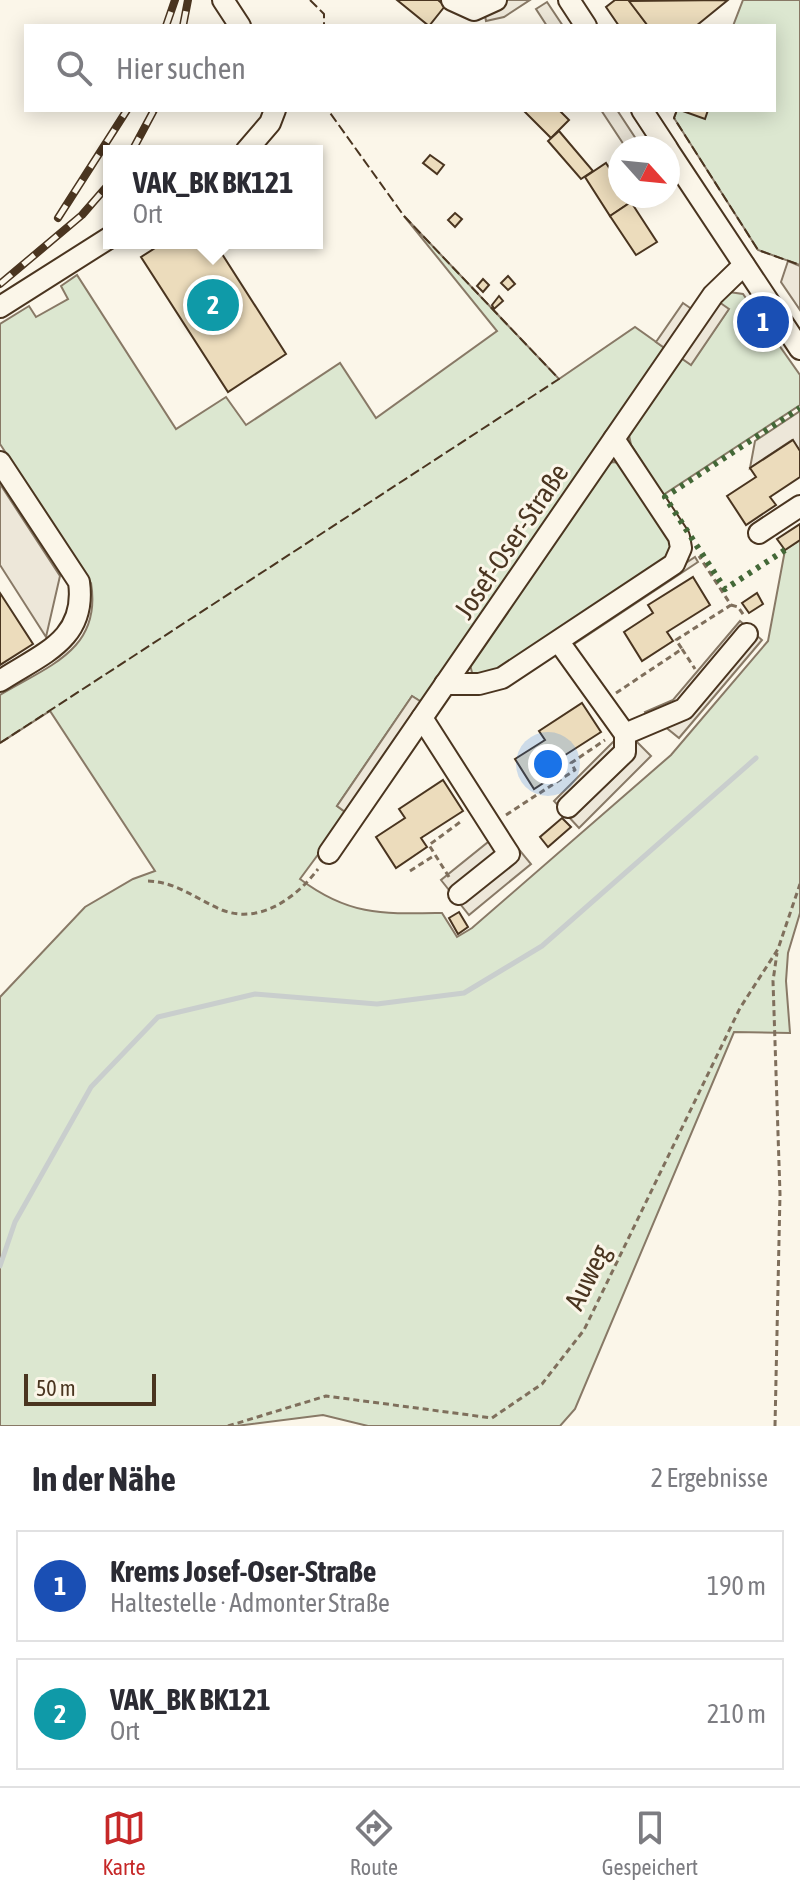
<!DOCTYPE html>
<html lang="de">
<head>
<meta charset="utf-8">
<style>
	body { margin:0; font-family:"Asap Condensed",sans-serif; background:#f2f2f3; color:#2b2b33 }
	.compass { position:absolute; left:608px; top:136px; width:72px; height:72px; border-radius:50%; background:#fff; box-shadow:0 4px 20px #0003; rotate:117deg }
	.scale { position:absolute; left:24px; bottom:20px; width:132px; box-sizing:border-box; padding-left:8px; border:4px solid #4a3520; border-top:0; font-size:22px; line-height:28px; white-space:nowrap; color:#4a3520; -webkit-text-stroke:6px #fbf6e9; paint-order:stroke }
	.you { position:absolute; left:548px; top:764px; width:28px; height:28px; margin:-20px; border:6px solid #fff; border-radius:50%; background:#1a73e8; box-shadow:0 0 0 12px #1a73e833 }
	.badge { display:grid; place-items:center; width:52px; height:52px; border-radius:50%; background:#c62828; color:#fff; font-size:26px; font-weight:700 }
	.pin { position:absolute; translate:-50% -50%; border:4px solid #fff; box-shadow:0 2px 8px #0006 }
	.popup { position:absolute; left:103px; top:145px; width:220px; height:104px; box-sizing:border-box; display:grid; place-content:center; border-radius:0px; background:#fff; filter:drop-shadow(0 2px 6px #0005); font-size:26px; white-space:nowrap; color:#7c7c81 }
	.popup b { font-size:30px; color:#2b2b33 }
	.popup::after { content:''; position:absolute; left:50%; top:100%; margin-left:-16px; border:16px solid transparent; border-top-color:#fff }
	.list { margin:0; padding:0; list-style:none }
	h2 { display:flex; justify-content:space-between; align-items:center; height:104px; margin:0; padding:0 32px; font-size:34px }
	h2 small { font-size:26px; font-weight:400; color:#7c7c81 }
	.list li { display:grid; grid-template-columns:52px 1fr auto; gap:24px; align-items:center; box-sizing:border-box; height:112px; margin:0 16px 16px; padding:0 16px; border:2px solid #e1e1e2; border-radius:0px }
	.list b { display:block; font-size:30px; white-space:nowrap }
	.list p { margin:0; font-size:26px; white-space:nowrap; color:#7c7c81 }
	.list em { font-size:26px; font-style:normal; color:#7c7c81 }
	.icon { flex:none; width:44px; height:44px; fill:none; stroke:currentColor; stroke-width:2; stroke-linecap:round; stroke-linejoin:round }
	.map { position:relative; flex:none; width:800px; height:1426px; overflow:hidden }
	.search { position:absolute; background:#fff; box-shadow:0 4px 20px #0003; left:24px; right:24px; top:24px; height:88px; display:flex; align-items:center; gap:20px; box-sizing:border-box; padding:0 28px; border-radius:0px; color:#7c7c81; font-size:30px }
	.sheet { height:360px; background:#fff }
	nav { display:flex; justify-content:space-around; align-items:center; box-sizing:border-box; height:112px; border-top:2px solid #e1e1e2; background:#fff; font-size:22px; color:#7c7c81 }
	nav a { display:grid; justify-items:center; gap:4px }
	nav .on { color:#c62828 }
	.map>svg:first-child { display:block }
	.green { fill:#dce7d0; stroke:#887966; stroke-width:2 }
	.parking { fill:#ede7d9; stroke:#887966; stroke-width:2 }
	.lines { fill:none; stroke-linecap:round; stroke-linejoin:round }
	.stream { stroke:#c9cecd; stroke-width:5 }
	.building { fill:#ecdcbc; stroke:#4a3520; stroke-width:2 }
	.minor-casing { stroke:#4a3520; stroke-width:24 }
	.path { stroke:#7f6f5c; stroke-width:3; stroke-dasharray:6 4; stroke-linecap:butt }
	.minor { stroke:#fbf6e9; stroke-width:20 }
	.rail-casing { stroke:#4a3520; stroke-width:8 }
	.rail { stroke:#fbf6e9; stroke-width:5; stroke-dasharray:15; stroke-linecap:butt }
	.hedge { stroke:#436837; stroke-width:6; stroke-dasharray:4 6; stroke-linecap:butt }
	.fence { stroke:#4a3520; stroke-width:2; stroke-dasharray:10 4; stroke-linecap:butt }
	.labels { text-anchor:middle; stroke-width:6; stroke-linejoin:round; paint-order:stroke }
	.street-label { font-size:28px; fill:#4a3520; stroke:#fbf6e9 }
</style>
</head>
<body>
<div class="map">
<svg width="800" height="1426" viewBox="0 0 800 1426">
	<rect width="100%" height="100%" fill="#fbf6e9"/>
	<!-- green -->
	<g class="green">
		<path d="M 743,0 L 800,0 L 800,265 L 758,250 L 674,118 L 677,110 L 774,110 L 774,26 L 733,26 Z"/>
		<path d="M 404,216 L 559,379 L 635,327 L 666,349 L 423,703 L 412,696 L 337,806 L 348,814 L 300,879 C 349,916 383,914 442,913 L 457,937 L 472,928 L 671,755 L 768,641 L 785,550 L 800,540 L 800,913 L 788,953 L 786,981 L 790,1033 L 734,1032 L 575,1409 L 560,1426 L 368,1426 L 323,1415 L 236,1426 L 0,1426 L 0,997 L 85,907 L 133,879 L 155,871 L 50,711 L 0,743 L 0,695 C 48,666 102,650 91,583 L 0,444 L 0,324 L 29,306 L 36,317 L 68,299 L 61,286 L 77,275 L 176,429 L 226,397 L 246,425 L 340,363 L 376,418 L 497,331 Z"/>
		<path d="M 729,292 L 743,294 L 800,375 L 800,405 L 663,495 L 631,445 L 629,435 L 681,358 L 691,364 L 728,310 L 719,302 Z"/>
		<path d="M 614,462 L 621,464 L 673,538 L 668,559 L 499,674 L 473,676 L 470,665 L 609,463 Z"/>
	</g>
	<!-- parking -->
	<g class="parking">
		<path d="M 482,0 L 530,0 L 504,17 L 486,21 Z"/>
		<path d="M 547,2 L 563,26 L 547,26 L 536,9 Z"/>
		<path d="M 601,110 L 617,110 L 642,148 L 626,148 Z"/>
		<path d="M 788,261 L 800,266 L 800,310 L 781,282 Z"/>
		<path d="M 719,302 L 729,309 L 691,365 L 681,358 Z"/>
		<path d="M 683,303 L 693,310 L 666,349 L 656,342 Z"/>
		<path d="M 800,411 L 800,451 L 792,440 L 750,468 L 755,441 Z"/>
		<path d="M 0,484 L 60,576 L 46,637 L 0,565 Z"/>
		<path d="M 695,557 L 698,562 L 571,646 L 568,641 Z"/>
		<path d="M 740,621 L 762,640 L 679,738 L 664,726 L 653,730 L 645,712 L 673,700 Z"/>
		<path d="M 412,696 L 423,703 L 348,814 L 337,806 Z"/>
		<path d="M 616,739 L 636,741 L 651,756 L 579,828 L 554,801 Z"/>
		<path d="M 503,830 L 531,864 L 469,915 L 441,880 Z"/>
	</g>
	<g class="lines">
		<!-- stream -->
		<path class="stream" d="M 0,1266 L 15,1222 L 91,1087 L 158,1017 L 255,994 L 377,1004 L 464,993 L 542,946 L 756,758"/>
	</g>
	<!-- building -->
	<g class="building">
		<path d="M 397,0 L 438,0 L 445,6 L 429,26 Z"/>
		<path d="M 615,0 L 629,0 L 648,26 L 619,26 L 606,7 Z"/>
		<path d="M 728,0 L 696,26 L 648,26 L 629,1 Z"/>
		<path d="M 523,110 L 559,110 L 569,120 L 551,138 Z"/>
		<path d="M 680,110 L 708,110 L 705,119 Z"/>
		<path d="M 559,131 L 593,171 L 581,179 L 548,141 Z"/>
		<path d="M 430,155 L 444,165 L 437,174 L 423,163 Z"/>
		<path d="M 606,163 L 620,185 L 620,196 L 627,196 L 631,202 L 610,216 L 585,177 Z"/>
		<path d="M 631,202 L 657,242 L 636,255 L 610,216 Z"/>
		<path d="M 455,213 L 462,219 L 455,227 L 448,220 Z"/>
		<path d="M 163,243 L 215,243 L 286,354 L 228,392 L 141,257 Z"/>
		<path d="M 508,276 L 515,284 L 508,290 L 501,283 Z"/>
		<path d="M 483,279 L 489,285 L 483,292 L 477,286 Z"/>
		<path d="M 499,296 L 503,301 L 494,309 L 492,305 Z"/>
		<path d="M 793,440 L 800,451 L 800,477 L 770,497 L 776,505 L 746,525 L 727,496 L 756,477 L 750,468 Z"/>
		<path d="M 800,524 L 800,540 L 785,550 L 777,539 Z"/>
		<path d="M 693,577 L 710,605 L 667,632 L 673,641 L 642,661 L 624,632 L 653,613 L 648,605 Z"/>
		<path d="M 0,593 L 33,644 L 0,665 Z"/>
		<path d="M 757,593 L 763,604 L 749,613 L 742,603 Z"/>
		<path d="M 582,703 L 601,732 L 559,759 L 565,769 L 534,789 L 515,759 L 545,740 L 539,731 Z"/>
		<path d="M 443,780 L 463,811 L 421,838 L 427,847 L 396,868 L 376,837 L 405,818 L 399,809 Z"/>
		<path d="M 562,818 L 571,827 L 548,847 L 540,837 Z"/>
		<path d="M 459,912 L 468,927 L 458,934 L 449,918 Z"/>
	</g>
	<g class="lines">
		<!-- minor casing -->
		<g class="minor-casing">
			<g id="minor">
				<path d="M 223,0 L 240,26"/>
				<path d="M 452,0 L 474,10 L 496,0"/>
				<path d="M 569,0 L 586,26"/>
				<path d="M 642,110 L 667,148"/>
				<path d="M 668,150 L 800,349"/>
				<path d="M 246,151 L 270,123 L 275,110"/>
				<path d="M 0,307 L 109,238"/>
				<path d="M 0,462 L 79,582 C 87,640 41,654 0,681"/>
				<path d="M 759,533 L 800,506"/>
				<path d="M 559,642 L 625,734 L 625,752 L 568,807"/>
				<path d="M 445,684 L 479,684 L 502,678 L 674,564 L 681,548 L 679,537 L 614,439"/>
				<path d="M 422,718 L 509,854 L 459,894"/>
				<path d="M 625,734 L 684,709 L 747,634"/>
				<path d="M 329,853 L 713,295 L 744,265"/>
			</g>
		</g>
		<!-- path -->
		<g class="path">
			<path d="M 731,605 L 738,607 L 745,617"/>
			<path d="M 682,649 L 695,669"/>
			<path d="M 616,693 L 682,649 L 676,640 L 731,605 L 699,556"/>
			<path d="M 506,815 L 575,770 L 571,763 L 605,740"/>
			<path d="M 410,871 L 435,855"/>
			<path d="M 449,877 L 429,845 L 463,820"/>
			<path d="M 148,881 C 177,882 196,899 222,910 C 260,925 297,897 318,869"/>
			<path d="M 228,1426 L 326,1396 L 492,1418 L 542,1384 L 584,1330 L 740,1008 L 778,949 L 800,884"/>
			<path d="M 775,1426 L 780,1194 L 773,981 L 777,953"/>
		</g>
		<!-- minor -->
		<use href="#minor" class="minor"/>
		<!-- rail casing -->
		<g class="rail-casing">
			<g id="rail">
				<path d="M 166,26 L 175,0"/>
				<path d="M 183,26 L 188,0"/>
				<path d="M 132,151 L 154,110"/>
				<path d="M 58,218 L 127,110"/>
				<path d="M 0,284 L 82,215 L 109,184"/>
			</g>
		</g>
		<!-- rail -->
		<use href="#rail" class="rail"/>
		<!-- hedge -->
		<path class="hedge" d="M 785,550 L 725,589 L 665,497 L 800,408"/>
		<!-- fence -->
		<g class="fence">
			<path d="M 310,0 L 324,14 L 324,26"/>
			<path d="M 677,110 L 674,118 L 758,250 L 800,265"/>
			<path d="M 0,743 L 559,379 L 404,216 L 328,110"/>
		</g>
	</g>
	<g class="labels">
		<!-- street labels -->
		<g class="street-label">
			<text transform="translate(511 541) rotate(-56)" y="10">Josef-Oser-Straße</text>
			<text transform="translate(587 1277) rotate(-64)" y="10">Auweg</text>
		</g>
	</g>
</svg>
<svg class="compass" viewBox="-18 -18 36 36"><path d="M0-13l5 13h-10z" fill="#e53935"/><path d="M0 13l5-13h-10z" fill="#7c7c81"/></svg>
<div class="scale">50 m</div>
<div class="you"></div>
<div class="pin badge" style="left:763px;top:322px;background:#1a4fb4">1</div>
<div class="pin badge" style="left:213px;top:305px;background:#0f9aa8">2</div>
<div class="popup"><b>VAK_BK BK121</b>Ort</div>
<div class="search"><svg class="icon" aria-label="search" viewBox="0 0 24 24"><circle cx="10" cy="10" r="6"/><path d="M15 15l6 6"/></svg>Hier suchen</div>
</div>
<section class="sheet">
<h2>In der Nähe<small>2 Ergebnisse</small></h2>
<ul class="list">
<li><span class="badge" style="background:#1a4fb4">1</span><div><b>Krems Josef-Oser-Straße</b><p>Haltestelle · Admonter Straße</p></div><em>190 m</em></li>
<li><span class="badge" style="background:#0f9aa8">2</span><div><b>VAK_BK BK121</b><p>Ort</p></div><em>210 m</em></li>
</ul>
</section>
<nav>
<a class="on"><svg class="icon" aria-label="map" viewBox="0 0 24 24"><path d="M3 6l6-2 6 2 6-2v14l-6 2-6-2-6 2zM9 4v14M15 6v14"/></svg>Karte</a>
<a><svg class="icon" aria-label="directions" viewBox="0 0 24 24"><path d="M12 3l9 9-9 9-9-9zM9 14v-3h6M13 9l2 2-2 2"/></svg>Route</a>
<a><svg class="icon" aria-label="saved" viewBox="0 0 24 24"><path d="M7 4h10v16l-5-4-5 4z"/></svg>Gespeichert</a>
</nav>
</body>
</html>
